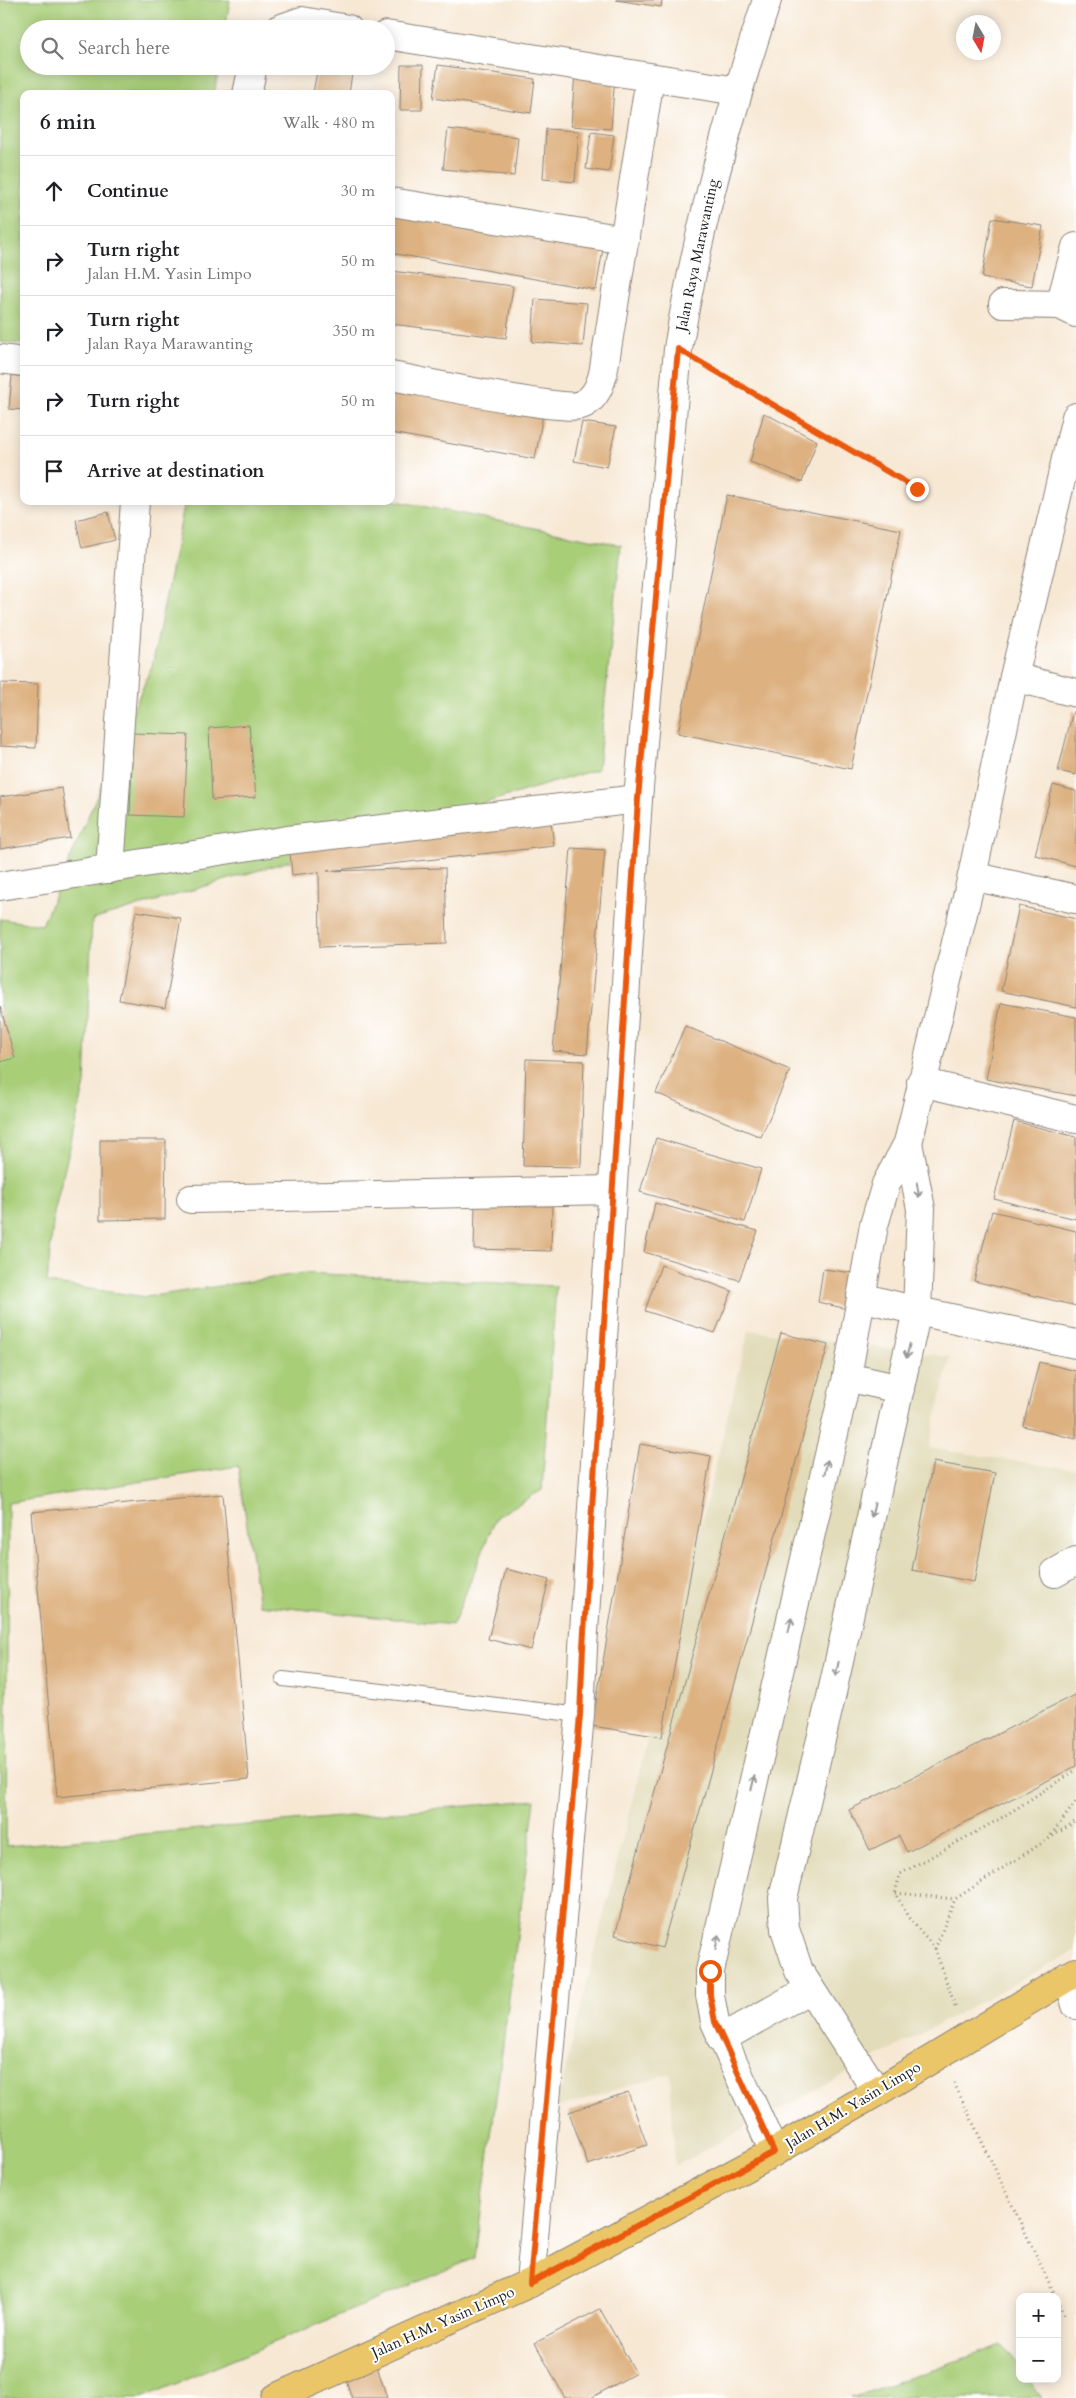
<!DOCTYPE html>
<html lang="en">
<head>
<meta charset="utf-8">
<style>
	body { margin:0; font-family:Cardo,serif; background:#f2f2f2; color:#202124 }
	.controls { position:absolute; right:15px; bottom:15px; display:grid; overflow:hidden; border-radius:10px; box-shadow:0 2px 12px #0003 }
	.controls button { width:45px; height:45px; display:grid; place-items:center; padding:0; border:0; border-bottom:1px solid #e0e0e0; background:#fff; color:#202124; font:25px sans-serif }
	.compass { position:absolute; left:956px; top:15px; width:45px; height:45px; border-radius:50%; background:#fff; box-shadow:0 2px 12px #0003; rotate:170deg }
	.stop { position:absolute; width:15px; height:15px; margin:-11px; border:4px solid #ea580c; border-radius:50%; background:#fff }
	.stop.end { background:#ea580c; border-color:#fff; box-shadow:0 1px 5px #0008 }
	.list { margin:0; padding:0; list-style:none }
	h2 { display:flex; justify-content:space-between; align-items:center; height:65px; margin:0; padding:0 20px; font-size:21px }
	h2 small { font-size:16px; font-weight:400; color:#757577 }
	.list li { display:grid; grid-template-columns:32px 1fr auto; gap:15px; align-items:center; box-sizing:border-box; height:70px; padding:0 20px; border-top:1px solid #e0e0e0 }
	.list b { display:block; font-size:19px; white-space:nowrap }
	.list p { margin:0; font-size:16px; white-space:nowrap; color:#757577 }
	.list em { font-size:16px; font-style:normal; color:#757577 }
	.icon { flex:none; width:28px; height:28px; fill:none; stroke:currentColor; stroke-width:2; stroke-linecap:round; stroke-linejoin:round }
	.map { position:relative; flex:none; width:1076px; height:2398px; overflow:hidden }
	.search { position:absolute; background:#fff; box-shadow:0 2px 12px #0003; left:20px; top:20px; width:375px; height:55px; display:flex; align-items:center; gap:12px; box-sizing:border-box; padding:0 18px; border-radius:28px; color:#757577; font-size:19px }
	.panel { position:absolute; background:#fff; box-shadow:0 2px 12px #0003; left:20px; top:90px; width:375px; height:415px; border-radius:10px }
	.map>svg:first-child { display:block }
	.built { fill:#e2dcba }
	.green { fill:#a8ce78; stroke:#62754a }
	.building { fill:#ddb180 }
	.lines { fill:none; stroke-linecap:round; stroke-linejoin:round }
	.service-casing { stroke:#8a8278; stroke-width:16 }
	.minor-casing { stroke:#8a8278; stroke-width:30 }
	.tertiary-casing { stroke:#8a8278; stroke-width:30 }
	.primary-casing { stroke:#8a8278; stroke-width:30 }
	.path { stroke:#8a8278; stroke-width:3; stroke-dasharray:1 4; stroke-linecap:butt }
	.service { stroke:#fff; stroke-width:14 }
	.minor { stroke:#fff; stroke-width:28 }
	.tertiary { stroke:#fff; stroke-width:28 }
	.primary { stroke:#ebc669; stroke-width:28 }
	.oneway { stroke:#999 }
	.route { stroke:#ea580c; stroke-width:6 }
	.labels { text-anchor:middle; stroke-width:4; stroke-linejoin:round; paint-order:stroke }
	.street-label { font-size:15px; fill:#1c1c1c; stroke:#fff }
</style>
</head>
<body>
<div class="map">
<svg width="1076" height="2398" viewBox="0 0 1076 2398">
	<rect width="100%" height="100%" fill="#fff"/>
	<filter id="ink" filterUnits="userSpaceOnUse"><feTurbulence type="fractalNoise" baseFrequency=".02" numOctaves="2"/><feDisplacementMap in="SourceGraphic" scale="10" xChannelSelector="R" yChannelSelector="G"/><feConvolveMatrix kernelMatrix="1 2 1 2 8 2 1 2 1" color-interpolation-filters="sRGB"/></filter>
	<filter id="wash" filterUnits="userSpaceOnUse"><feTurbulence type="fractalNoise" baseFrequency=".0096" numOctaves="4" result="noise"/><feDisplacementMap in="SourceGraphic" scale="20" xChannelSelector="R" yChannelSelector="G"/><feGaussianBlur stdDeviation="1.12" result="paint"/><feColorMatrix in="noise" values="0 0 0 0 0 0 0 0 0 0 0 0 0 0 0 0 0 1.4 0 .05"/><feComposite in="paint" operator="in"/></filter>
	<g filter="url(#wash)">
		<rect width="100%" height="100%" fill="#f7e8d4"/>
		<!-- built -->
		<path class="built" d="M 749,1330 L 950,1357 L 929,1448 L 1076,1470 L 1076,1950 L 675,2166 L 670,2073 L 556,2108 Z"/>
		<!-- green -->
		<g class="green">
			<path d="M 0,0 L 230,0 L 225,29 L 29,29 L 29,66 L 219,66 L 214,94 L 24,94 L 24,344 L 0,342 Z"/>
			<path d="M 391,500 L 621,545 L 598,769 L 92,920 L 85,1084 L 54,1213 L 47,1283 L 146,1297 L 305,1273 L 556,1286 L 542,1490 L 496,1517 L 453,1625 L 259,1605 L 238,1466 L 8,1503 L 6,1846 L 535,1800 L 475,2258 L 142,2398 L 0,2398 L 0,919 L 42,925 L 152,666 L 185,501 Z"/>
			<path d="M 1002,2345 L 1020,2368 L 1020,2379 L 1028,2379 L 1042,2398 L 851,2398 Z"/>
		</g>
		<g id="blocks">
			<!-- building -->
			<g class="building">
				<path d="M 616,0 L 662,0 L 661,7 Z"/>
				<path d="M 401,65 L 423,65 L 422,110 L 400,110 Z"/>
				<path d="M 438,65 L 535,79 L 531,113 L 433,98 Z"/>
				<path d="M 318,66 L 353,66 L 349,94 L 313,93 Z"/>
				<path d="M 575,72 L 615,75 L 611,129 L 571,126 Z"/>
				<path d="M 448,129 L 518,137 L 514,176 L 443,169 Z"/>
				<path d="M 546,129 L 579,131 L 575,182 L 543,179 Z"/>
				<path d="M 591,132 L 614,135 L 609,172 L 586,169 Z"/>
				<path d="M 391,204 L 604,243 L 596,290 L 391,253 Z"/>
				<path d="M 992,218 L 1043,226 L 1032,286 L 982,278 Z"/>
				<path d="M 391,271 L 513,286 L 506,338 L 391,324 Z"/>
				<path d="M 535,299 L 587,303 L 583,346 L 532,342 Z"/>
				<path d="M 12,375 L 24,377 L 24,410 L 9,409 Z"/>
				<path d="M 391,376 L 545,404 L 535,459 L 391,433 Z"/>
				<path d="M 764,413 L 817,441 L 802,482 L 750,462 Z"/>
				<path d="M 582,422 L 616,427 L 607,467 L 574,461 Z"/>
				<path d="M 727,495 L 901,530 L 851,769 L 678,733 Z"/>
				<path d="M 108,512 L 115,540 L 82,548 L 76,520 Z"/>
				<path d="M 0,683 L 38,684 L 36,748 L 0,746 Z"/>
				<path d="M 1073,711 L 1076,712 L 1076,775 L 1058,771 Z"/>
				<path d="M 249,725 L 256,797 L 212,800 L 209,728 Z"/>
				<path d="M 133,733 L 188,735 L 184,817 L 130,815 Z"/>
				<path d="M 1053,785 L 1076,791 L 1076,866 L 1035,855 Z"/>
				<path d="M 62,788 L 70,838 L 0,849 L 0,797 Z"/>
				<path d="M 550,813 L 554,846 L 327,871 L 445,868 L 447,943 L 320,947 L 319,872 L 292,875 L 289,842 Z"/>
				<path d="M 571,848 L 605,850 L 587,1054 L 553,1051 Z"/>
				<path d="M 1019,906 L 1076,919 L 1076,1007 L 1001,991 Z"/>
				<path d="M 136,911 L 181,918 L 165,1008 L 119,1000 Z"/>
				<path d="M 1001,1003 L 1076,1017 L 1076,1096 L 986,1079 Z"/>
				<path d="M 0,1006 L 15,1058 L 0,1062 Z"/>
				<path d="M 685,1026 L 790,1070 L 761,1137 L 656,1093 Z"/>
				<path d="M 526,1059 L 584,1061 L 581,1167 L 523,1166 Z"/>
				<path d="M 1014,1121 L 1076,1137 L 1076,1219 L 994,1199 Z"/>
				<path d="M 656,1138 L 761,1169 L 745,1222 L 640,1192 Z"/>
				<path d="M 100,1140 L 166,1140 L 165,1219 L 100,1220 Z"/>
				<path d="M 655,1203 L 758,1231 L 739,1280 L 644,1252 Z"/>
				<path d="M 475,1204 L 552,1206 L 551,1251 L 474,1249 Z"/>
				<path d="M 992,1211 L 1076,1231 L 1076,1306 L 974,1281 Z"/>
				<path d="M 661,1265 L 732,1291 L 715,1333 L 645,1311 Z"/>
				<path d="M 823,1269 L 854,1273 L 847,1309 L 818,1302 Z"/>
				<path d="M 781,1333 L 828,1345 L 662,1948 L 615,1935 Z"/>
				<path d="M 1039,1362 L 1076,1371 L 1076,1439 L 1023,1426 Z"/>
				<path d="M 640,1444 L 711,1456 L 662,1737 L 592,1726 Z"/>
				<path d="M 933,1462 L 995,1473 L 974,1582 L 912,1570 Z"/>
				<path d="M 223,1494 L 249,1779 L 57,1797 L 31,1512 Z"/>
				<path d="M 506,1569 L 549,1580 L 531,1650 L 488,1639 Z"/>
				<path d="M 1076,1694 L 1076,1766 L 907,1852 L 899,1836 L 870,1850 L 849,1810 Z"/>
				<path d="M 628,2092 L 647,2145 L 588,2165 L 569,2112 Z"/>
				<path d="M 600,2309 L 636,2373 L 591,2398 L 565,2398 L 535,2343 Z"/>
				<path d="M 376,2363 L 387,2398 L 352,2398 L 344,2374 Z"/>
			</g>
		</g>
	</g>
	<g filter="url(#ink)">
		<use href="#blocks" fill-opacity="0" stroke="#8a8278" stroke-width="1"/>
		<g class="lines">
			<!-- service casing -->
			<g class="service-casing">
				<path id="service" d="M 283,1679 L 580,1715"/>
			</g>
			<!-- minor casing -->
			<g class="minor-casing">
				<g id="minor">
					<path d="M 279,29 L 302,21 L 348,29"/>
					<path d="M 386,35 L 737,91"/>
					<path d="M 247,94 L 253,66"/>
					<path d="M 391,202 L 625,240"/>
					<path d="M 1003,304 L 1060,305 L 1076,313"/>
					<path d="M 1060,305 L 1076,247"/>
					<path d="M 0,359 L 24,362"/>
					<path d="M 391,376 C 420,381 563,412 581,405 C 594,400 600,386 603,374 L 650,78"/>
					<path d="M 1014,677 L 1076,693"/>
					<path d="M 110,869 L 135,501"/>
					<path d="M 972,876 L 1076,899"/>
					<path d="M 0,886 L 288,840 L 638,799"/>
					<path d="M 921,1082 L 1076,1119"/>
					<path d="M 191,1199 L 612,1190"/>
					<path d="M 861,1297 L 917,1311 L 1076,1344"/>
					<path d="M 847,1377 L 900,1389"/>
					<path d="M 1055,1573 L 1076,1561"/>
					<path d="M 1068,1976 L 1076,2005"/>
					<path d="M 721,2039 L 810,1989"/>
					<path d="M 877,2092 L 799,1971 L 785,1929 L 783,1898 L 829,1706 L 917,1311 L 921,1209 L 908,1143"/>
					<path d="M 774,2152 L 715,2022 L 710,1995 L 710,1971 L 847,1377 L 874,1225 L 886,1184 L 908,1143 L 972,876 L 1014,677 L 1076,417"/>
				</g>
			</g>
			<!-- tertiary casing -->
			<g class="tertiary-casing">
				<path id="tertiary" d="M 530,2283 L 580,1715 L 583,1647 L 638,799 L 678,349 C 697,230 729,115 767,0"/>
			</g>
			<!-- primary casing -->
			<g class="primary-casing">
				<path id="primary" d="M 275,2398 L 530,2283 L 774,2152 L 877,2092 L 1076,1972"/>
			</g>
			<!-- path -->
			<g class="path">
				<path d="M 709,367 L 917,489"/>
				<path d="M 1051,1835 L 1076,1802"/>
				<path d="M 896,1893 L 955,1899"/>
				<path d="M 935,1949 L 955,1899 L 1076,1821"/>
				<path d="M 955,2006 L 935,1949 L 909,1918 L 895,1893 L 900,1874 L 1003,1817 L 1076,1770"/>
				<path d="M 954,2083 L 1056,2297"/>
				<path d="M 1057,2300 L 1064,2315"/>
			</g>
			<!-- service -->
			<use href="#service" class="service"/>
			<!-- minor -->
			<use href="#minor" class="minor"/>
			<!-- tertiary -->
			<use href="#tertiary" class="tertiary"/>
			<!-- primary -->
			<use href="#primary" class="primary"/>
		</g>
		<!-- one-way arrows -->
		<defs><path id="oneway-shaft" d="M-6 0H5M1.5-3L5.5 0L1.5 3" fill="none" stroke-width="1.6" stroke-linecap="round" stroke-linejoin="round" transform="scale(1.25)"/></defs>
		<g class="oneway">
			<use href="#oneway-shaft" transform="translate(918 1190) rotate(81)"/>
			<use href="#oneway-shaft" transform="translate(908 1351) rotate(103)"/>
			<use href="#oneway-shaft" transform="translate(826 1467) rotate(-77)"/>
			<use href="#oneway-shaft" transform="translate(873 1510) rotate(103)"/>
			<use href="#oneway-shaft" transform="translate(790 1625) rotate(-77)"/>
			<use href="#oneway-shaft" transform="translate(837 1669) rotate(103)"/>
			<use href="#oneway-shaft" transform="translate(753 1783) rotate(-77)"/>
			<use href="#oneway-shaft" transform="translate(717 1942) rotate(-78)"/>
		</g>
	</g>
	<g class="lines" filter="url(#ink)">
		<!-- route -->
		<path class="route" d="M 710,1971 L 710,1995 L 715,2022 L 774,2152 L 530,2283 L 580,1715 L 583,1647 L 638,799 L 678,349 L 917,489"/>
	</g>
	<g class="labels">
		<!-- street labels -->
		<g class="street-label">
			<text transform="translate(697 255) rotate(-78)" y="5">Jalan Raya Marawanting</text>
			<text transform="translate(853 2105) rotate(-31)" y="5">Jalan H.M. Yasin Limpo</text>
			<text transform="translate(443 2322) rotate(-24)" y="5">Jalan H.M. Yasin Limpo</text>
		</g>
	</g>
</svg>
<div class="controls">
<button>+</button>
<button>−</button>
</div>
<svg class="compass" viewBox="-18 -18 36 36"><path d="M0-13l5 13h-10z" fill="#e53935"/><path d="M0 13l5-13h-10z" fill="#757577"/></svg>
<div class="stop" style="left:710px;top:1971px"></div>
<div class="stop end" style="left:917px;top:489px"></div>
<div class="search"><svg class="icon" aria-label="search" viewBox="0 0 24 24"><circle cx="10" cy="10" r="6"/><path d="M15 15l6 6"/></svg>Search here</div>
<section class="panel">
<h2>6 min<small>Walk · 480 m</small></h2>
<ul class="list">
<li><svg class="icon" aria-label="ahead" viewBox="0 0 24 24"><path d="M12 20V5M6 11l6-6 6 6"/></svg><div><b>Continue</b></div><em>30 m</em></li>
<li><svg class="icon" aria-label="right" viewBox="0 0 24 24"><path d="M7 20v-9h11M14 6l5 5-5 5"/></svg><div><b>Turn right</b><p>Jalan H.M. Yasin Limpo</p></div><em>50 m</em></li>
<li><svg class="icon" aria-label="right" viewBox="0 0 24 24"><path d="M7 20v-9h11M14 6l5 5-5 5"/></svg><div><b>Turn right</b><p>Jalan Raya Marawanting</p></div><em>350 m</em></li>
<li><svg class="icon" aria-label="right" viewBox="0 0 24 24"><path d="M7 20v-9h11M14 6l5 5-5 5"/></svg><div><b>Turn right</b></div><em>50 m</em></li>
<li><svg class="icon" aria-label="arrive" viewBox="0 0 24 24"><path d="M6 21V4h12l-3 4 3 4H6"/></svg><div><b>Arrive at destination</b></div></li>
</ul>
</section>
</div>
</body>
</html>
